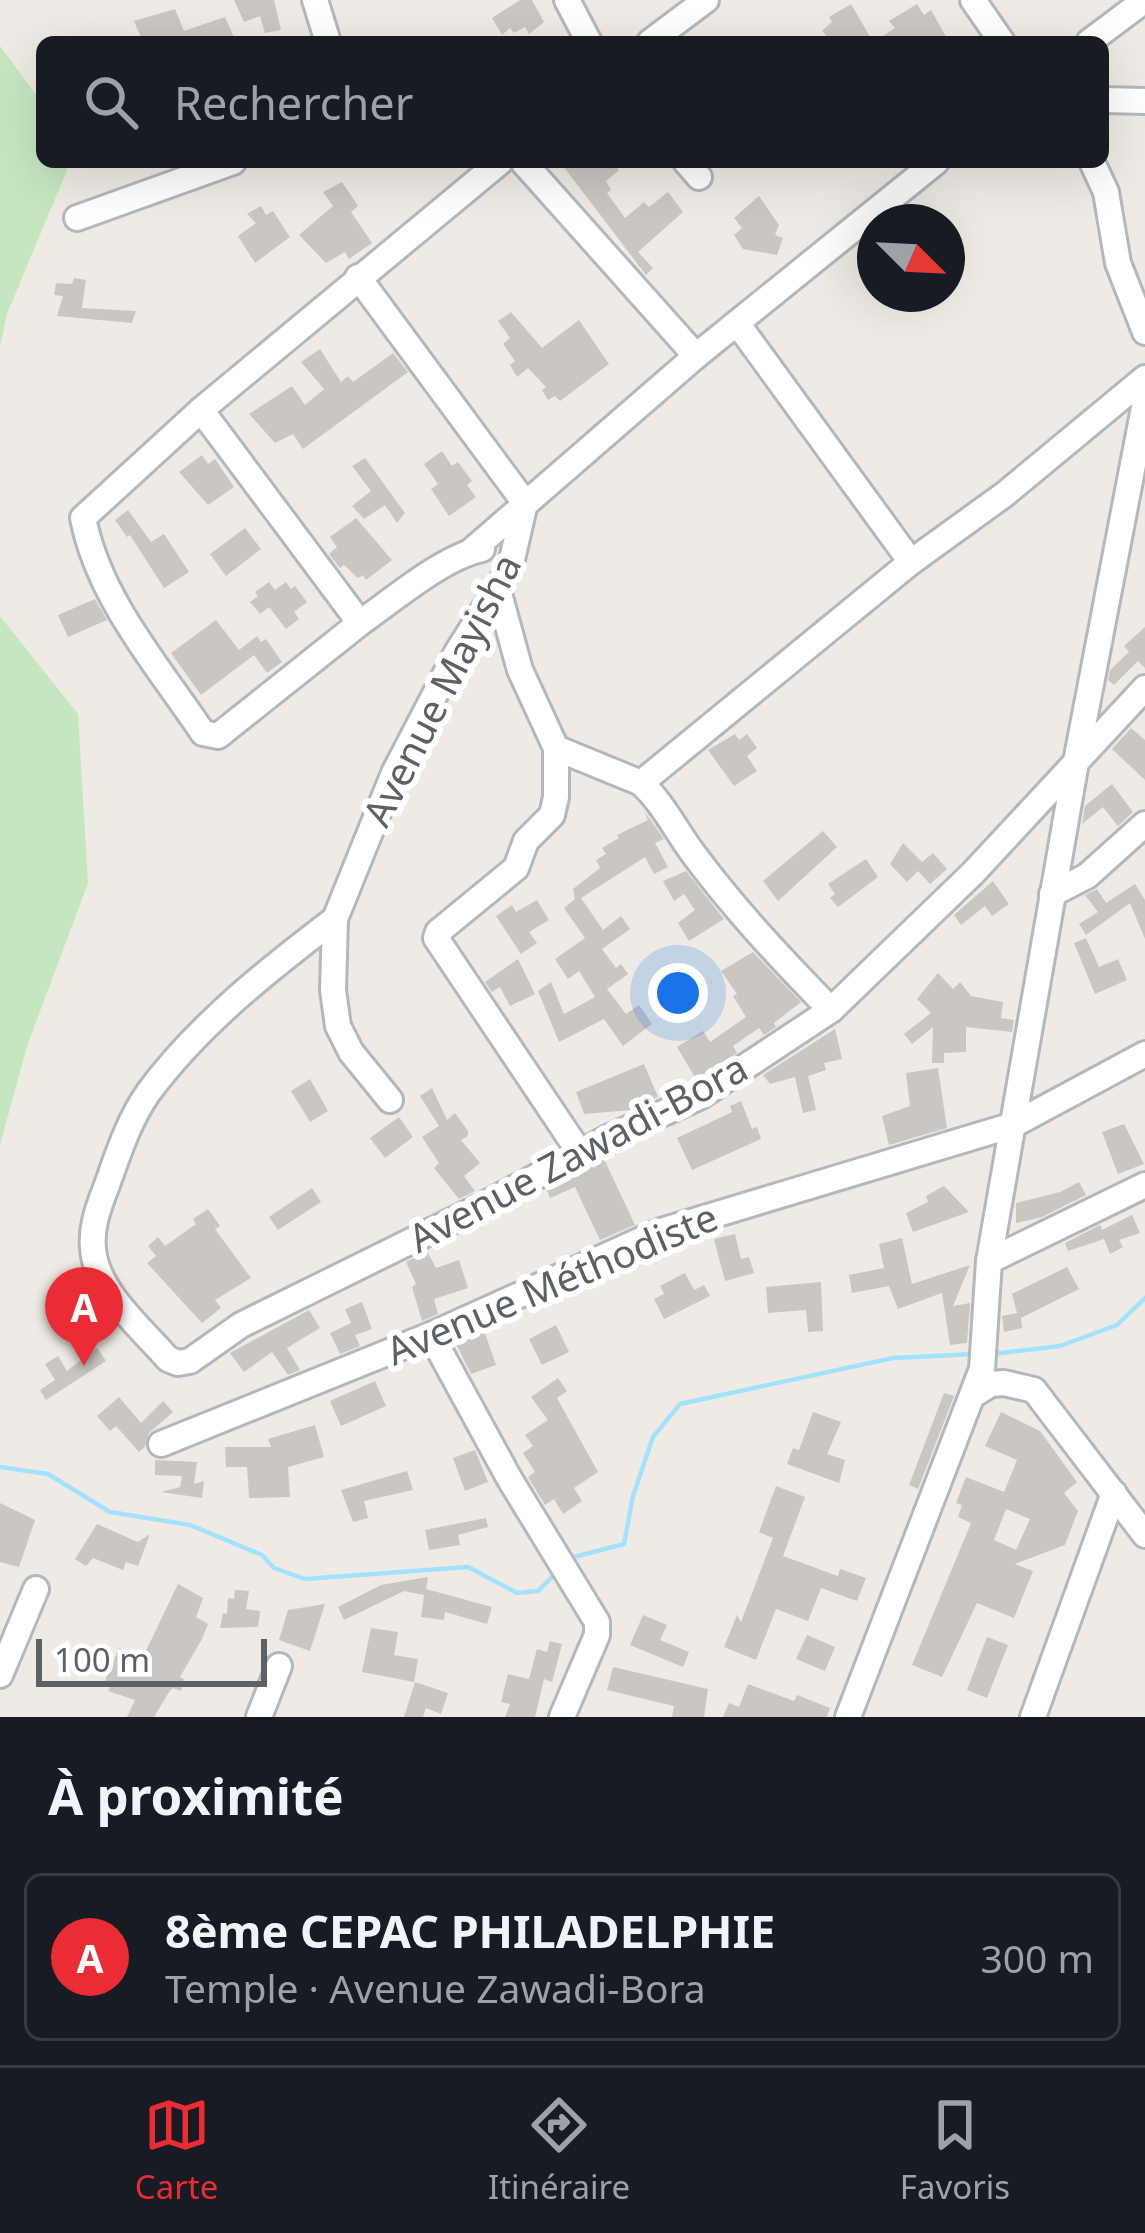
<!DOCTYPE html>
<html lang="fr">
<head>
<meta charset="utf-8">
<style>
	body { margin:0; font-family:"Noto Sans",sans-serif; background:#20242c; color:#f1f3f6 }
	.compass { position:absolute; left:857px; top:204px; width:108px; height:108px; border-radius:50%; background:#171b24; box-shadow:0 12px 48px #0002; rotate:114deg }
	.scale { position:absolute; left:36px; bottom:30px; width:231px; box-sizing:border-box; padding-left:12px; border:6px solid #5c6165; border-top:0; font-size:33px; line-height:42px; white-space:nowrap; color:#5c6165; -webkit-text-stroke:9px #fff; paint-order:stroke }
	.you { position:absolute; left:678px; top:993px; width:42px; height:42px; margin:-30px; border:9px solid #fff; border-radius:50%; background:#1a73e8; box-shadow:0 0 0 18px #1a73e833 }
	.badge { display:grid; place-items:center; width:78px; height:78px; border-radius:50%; background:#ec2c35; color:#fff; font-size:39px; font-weight:700 }
	.pin { position:absolute; translate:-50% -99px; filter:drop-shadow(0 3px 6px #0008) }
	.pin::after { content:''; position:absolute; top:63px; width:42px; height:36px; background:inherit; clip-path:polygon(0 0,100% 0,50% 100%) }
	.list { margin:0; padding:0; list-style:none }
	h2 { display:flex; justify-content:space-between; align-items:center; height:156px; margin:0; padding:0 48px; font-size:51px }
	h2 small { font-size:39px; font-weight:400; color:#9ea1a6 }
	.list li { display:grid; grid-template-columns:78px 1fr auto; gap:36px; align-items:center; box-sizing:border-box; height:168px; margin:0 24px 24px; padding:0 24px; border:3px solid #363941; border-radius:18px }
	.list b { display:block; font-size:45px; white-space:nowrap }
	.list p { margin:0; font-size:39px; white-space:nowrap; color:#9ea1a6 }
	.list em { font-size:39px; font-style:normal; color:#9ea1a6 }
	.icon { flex:none; width:66px; height:66px; fill:none; stroke:currentColor; stroke-width:2; stroke-linecap:round; stroke-linejoin:round }
	.map { position:relative; flex:none; width:1145px; height:1717px; overflow:hidden }
	.search { position:absolute; background:#171b24; box-shadow:0 12px 48px #0002; left:36px; right:36px; top:36px; height:132px; display:flex; align-items:center; gap:30px; box-sizing:border-box; padding:0 42px; border-radius:18px; color:#9ea1a6; font-size:45px }
	.sheet { height:348px; background:#171b24 }
	nav { display:flex; justify-content:space-around; align-items:center; box-sizing:border-box; height:168px; border-top:3px solid #363941; background:#171b24; font-size:33px; color:#9ea1a6 }
	nav a { display:grid; justify-items:center; gap:6px }
	nav .on { color:#ec2c35 }
	.map>svg:first-child { display:block }
	.green { fill:#c4e7c0 }
	.lines { fill:none; stroke-linecap:round; stroke-linejoin:round }
	.stream { stroke:#a3e2ff; stroke-width:4.5 }
	.building { fill:#cac6c1; fill-rule:evenodd }
	.minor-casing { stroke:#b4b7bb; stroke-width:30 }
	.minor { stroke:#fff; stroke-width:24 }
	.labels { text-anchor:middle; stroke-width:12; stroke-linejoin:round; paint-order:stroke }
	.street-label { font-size:39px; fill:#5c6165; stroke:#fff }
</style>
</head>
<body>
<div class="map">
<svg width="1145" height="1717" viewBox="0 0 1145 1717">
	<rect width="100%" height="100%" fill="#efebe4"/>
	<!-- green -->
	<g class="green">
		<path d="M 0,46 L 42,103 L 42,162 L 66,162 L 67,170 L 7,314 L 0,347 Z"/>
		<path d="M 0,616 L 78,714 L 88,883 L 27,1046 L 0,1145 Z"/>
	</g>
	<g class="lines">
		<!-- stream -->
		<g class="stream">
			<path d="M 992,1354 L 1060,1346 L 1117,1325 L 1145,1298"/>
			<path d="M 0,1467 L 48,1474 L 110,1512 L 190,1525 L 262,1555 L 274,1568 L 305,1579 L 468,1567 L 517,1593 L 538,1591 L 558,1571"/>
			<path d="M 570,1558 L 624,1544 L 633,1496 L 653,1437 L 680,1404 L 893,1358 L 975,1354"/>
		</g>
	</g>
	<!-- building -->
	<g class="building">
		<path d="M 234,0 L 274,0 L 281,30 L 265,33 L 260,16 L 244,22 Z"/>
		<path d="M 520,0 L 532,0 L 544,22 L 529,34 L 525,27 L 514,33 L 510,28 L 502,35 L 492,18 Z"/>
		<path d="M 851,4 L 873,42 L 832,42 L 822,31 L 832,22 L 829,17 Z"/>
		<path d="M 917,4 L 924,15 L 931,10 L 949,42 L 874,42 L 895,28 L 889,21 Z"/>
		<path d="M 175,9 L 184,31 L 225,17 L 236,42 L 143,42 L 134,21 Z"/>
		<path d="M 560,162 L 612,162 L 619,170 L 606,181 L 611,190 L 607,193 L 625,218 L 644,202 L 649,207 L 668,192 L 683,212 L 638,252 L 653,268 L 646,275 Z"/>
		<path d="M 342,182 L 358,206 L 351,212 L 372,243 L 349,259 L 345,252 L 326,263 L 299,235 L 333,206 L 323,192 Z"/>
		<path d="M 759,196 L 779,225 L 775,235 L 783,238 L 777,255 L 743,249 L 734,235 L 742,228 L 734,218 Z"/>
		<path d="M 261,206 L 266,215 L 273,211 L 290,237 L 255,263 L 238,236 L 256,223 L 247,214 Z"/>
		<path d="M 74,278 L 86,280 L 82,308 L 136,311 L 132,323 L 57,316 L 63,296 L 54,295 L 56,283 L 72,284 Z"/>
		<path d="M 511,312 L 542,348 L 579,320 L 609,364 L 560,401 L 555,396 L 548,400 L 542,390 L 546,387 L 528,368 L 517,377 L 510,365 L 515,361 L 503,344 L 510,338 L 498,321 Z"/>
		<path d="M 320,349 L 341,382 L 348,376 L 353,382 L 393,353 L 408,372 L 303,449 L 293,434 L 275,443 L 249,414 L 292,386 L 305,405 L 324,389 L 301,362 Z"/>
		<path d="M 442,451 L 452,466 L 458,462 L 472,481 L 467,485 L 476,497 L 449,516 L 431,489 L 438,484 L 424,464 Z"/>
		<path d="M 202,455 L 208,464 L 215,459 L 234,487 L 208,505 L 179,472 Z"/>
		<path d="M 365,458 L 405,513 L 397,523 L 385,505 L 364,519 L 352,506 L 371,491 L 352,466 Z"/>
		<path d="M 128,510 L 151,542 L 164,534 L 189,572 L 164,588 L 130,535 L 127,537 L 115,520 Z"/>
		<path d="M 356,518 L 392,560 L 366,580 L 363,575 L 358,578 L 344,565 L 340,568 L 329,554 L 337,547 L 330,537 Z"/>
		<path d="M 245,528 L 261,549 L 226,576 L 210,554 Z"/>
		<path d="M 269,582 L 275,590 L 286,582 L 291,589 L 295,586 L 307,602 L 294,612 L 299,619 L 286,629 L 269,607 L 260,614 L 250,602 L 258,596 L 255,592 Z"/>
		<path d="M 95,599 L 107,620 L 68,637 L 58,615 Z"/>
		<path d="M 216,620 L 239,650 L 257,636 L 261,642 L 266,639 L 282,662 L 267,673 L 254,655 L 201,695 L 171,653 Z"/>
		<path d="M 1145,627 L 1145,668 L 1138,661 L 1114,685 L 1108,680 L 1110,670 L 1129,652 L 1124,646 Z"/>
		<path d="M 1131,728 L 1145,740 L 1145,780 L 1112,749 Z"/>
		<path d="M 735,734 L 739,740 L 747,734 L 757,748 L 747,756 L 757,771 L 734,786 L 708,750 Z"/>
		<path d="M 1112,784 L 1133,812 L 1118,826 L 1103,807 L 1082,824 L 1085,806 Z"/>
		<path d="M 644,811 L 664,839 L 655,843 L 668,867 L 654,874 L 645,857 L 581,898 L 603,930 L 621,916 L 630,929 L 602,949 L 616,968 L 621,964 L 628,974 L 607,989 L 626,1014 L 639,1005 L 652,1024 L 623,1046 L 604,1019 L 559,1042 L 538,991 L 551,982 L 564,1014 L 595,997 L 579,971 L 568,979 L 555,959 L 585,938 L 564,908 L 575,899 L 573,889 L 600,868 L 596,860 L 606,854 L 602,848 L 619,838 L 617,835 L 648,820 Z"/>
		<path d="M 823,831 L 837,847 L 778,901 L 763,881 Z"/>
		<path d="M 903,843 L 922,862 L 933,853 L 947,869 L 930,884 L 918,871 L 907,882 L 890,864 Z"/>
		<path d="M 866,859 L 878,877 L 838,907 L 830,898 L 835,894 L 828,884 Z"/>
		<path d="M 686,871 L 724,919 L 689,941 L 678,923 L 695,910 L 684,894 L 674,901 L 663,881 Z"/>
		<path d="M 993,881 L 1009,904 L 992,916 L 985,906 L 961,925 L 954,915 Z"/>
		<path d="M 1135,884 L 1145,900 L 1145,939 L 1130,903 L 1086,935 L 1079,924 L 1098,912 L 1085,895 L 1097,889 L 1106,903 Z"/>
		<path d="M 537,900 L 549,920 L 529,932 L 537,943 L 521,954 L 496,916 L 512,905 L 516,912 Z"/>
		<path d="M 1086,938 L 1099,967 L 1118,959 L 1127,980 L 1095,994 L 1074,943 Z"/>
		<path d="M 753,952 L 801,1002 L 774,1023 L 776,1027 L 764,1035 L 759,1028 L 733,1046 L 737,1053 L 696,1079 L 677,1047 L 703,1031 L 710,1042 L 746,1017 L 733,996 L 737,994 L 721,971 Z"/>
		<path d="M 518,959 L 535,994 L 510,1006 L 500,987 L 492,992 L 485,982 Z"/>
		<path d="M 938,973 L 953,989 L 960,982 L 971,996 L 1003,1002 L 1001,1018 L 1014,1020 L 1012,1032 L 966,1027 L 966,1052 L 944,1053 L 944,1063 L 932,1063 L 933,1027 L 912,1044 L 904,1034 L 931,1013 L 917,999 Z"/>
		<path d="M 835,1029 L 842,1059 L 824,1063 L 826,1070 L 808,1076 L 816,1110 L 803,1113 L 795,1077 L 770,1084 L 763,1075 Z"/>
		<path d="M 644,1064 L 658,1097 L 631,1110 L 584,1114 L 576,1092 Z"/>
		<path d="M 938,1068 L 947,1128 L 889,1145 L 882,1116 L 910,1106 L 906,1073 Z"/>
		<path d="M 310,1079 L 328,1111 L 310,1122 L 291,1091 Z"/>
		<path d="M 432,1088 L 447,1120 L 455,1113 L 468,1131 L 468,1136 L 461,1140 L 480,1163 L 464,1176 L 475,1191 L 459,1199 L 434,1168 L 439,1163 L 422,1137 L 439,1126 L 420,1096 Z"/>
		<path d="M 741,1101 L 752,1129 L 757,1127 L 761,1139 L 692,1170 L 677,1138 L 732,1112 L 730,1106 Z"/>
		<path d="M 399,1117 L 413,1137 L 385,1158 L 370,1138 Z"/>
		<path d="M 1124,1124 L 1144,1164 L 1118,1174 L 1102,1132 Z"/>
		<path d="M 604,1159 L 635,1225 L 600,1240 L 575,1187 L 550,1198 L 547,1190 Z"/>
		<path d="M 1079,1182 L 1086,1195 L 1042,1217 L 1016,1223 L 1016,1203 L 1060,1192 Z"/>
		<path d="M 944,1186 L 969,1212 L 913,1232 L 906,1213 L 928,1202 L 926,1196 Z"/>
		<path d="M 312,1188 L 321,1202 L 278,1230 L 269,1217 Z"/>
		<path d="M 208,1209 L 220,1226 L 215,1229 L 251,1278 L 215,1300 L 221,1308 L 202,1323 L 147,1263 L 156,1256 L 148,1246 L 158,1237 L 165,1246 L 196,1224 L 193,1219 Z"/>
		<path d="M 1132,1215 L 1140,1233 L 1119,1240 L 1123,1247 L 1110,1254 L 1104,1239 L 1068,1251 L 1065,1243 L 1100,1225 L 1102,1230 Z"/>
		<path d="M 735,1234 L 741,1259 L 749,1257 L 754,1273 L 725,1281 L 714,1239 Z"/>
		<path d="M 902,1238 L 912,1284 L 970,1265 L 953,1306 L 970,1303 L 967,1343 L 950,1345 L 942,1293 L 898,1309 L 889,1286 L 852,1293 L 849,1275 L 884,1268 L 879,1244 Z"/>
		<path d="M 427,1251 L 436,1268 L 459,1260 L 468,1288 L 434,1299 L 438,1314 L 422,1321 L 412,1287 L 416,1284 L 406,1262 Z"/>
		<path d="M 1067,1267 L 1079,1289 L 1021,1318 L 1022,1328 L 1004,1332 L 1002,1316 L 1017,1313 L 1012,1294 Z"/>
		<path d="M 685,1273 L 694,1290 L 704,1285 L 710,1296 L 664,1319 L 654,1299 L 664,1294 L 660,1286 Z"/>
		<path d="M 821,1282 L 823,1331 L 808,1332 L 806,1310 L 768,1313 L 766,1287 Z"/>
		<path d="M 362,1302 L 372,1329 L 355,1335 L 360,1346 L 340,1354 L 330,1333 L 351,1323 L 345,1309 Z"/>
		<path d="M 309,1310 L 320,1328 L 287,1348 L 300,1370 L 288,1375 L 272,1352 L 244,1372 L 230,1353 Z"/>
		<path d="M 556,1325 L 569,1352 L 542,1365 L 529,1339 Z"/>
		<path d="M 484,1330 L 496,1365 L 471,1374 L 455,1342 Z"/>
		<path d="M 97,1348 L 106,1361 L 46,1400 L 40,1390 L 55,1380 L 45,1364 L 58,1356 L 67,1371 Z"/>
		<path d="M 558,1378 L 567,1391 L 557,1398 L 598,1472 L 574,1488 L 582,1501 L 563,1514 L 554,1499 L 545,1505 L 528,1477 L 535,1472 L 523,1453 L 533,1446 L 525,1435 L 548,1420 L 531,1397 Z"/>
		<path d="M 375,1381 L 386,1406 L 341,1426 L 330,1401 Z"/>
		<path d="M 944,1393 L 954,1396 L 918,1489 L 909,1485 Z"/>
		<path d="M 119,1397 L 141,1423 L 163,1401 L 173,1412 L 149,1433 L 145,1447 L 139,1452 L 116,1426 L 110,1431 L 97,1416 Z"/>
		<path d="M 813,1412 L 841,1422 L 827,1454 L 845,1460 L 839,1483 L 787,1464 L 793,1448 L 799,1450 Z"/>
		<path d="M 1001,1412 L 1040,1431 L 1077,1482 L 1064,1493 L 1078,1511 L 1065,1545 L 1015,1564 L 1033,1571 L 1014,1618 L 977,1603 L 942,1677 L 912,1665 L 971,1523 L 958,1517 L 962,1505 L 956,1503 L 966,1477 L 1004,1492 L 1017,1460 L 985,1446 ZM 1006,1509 L 1030,1519 L 1016,1550 L 994,1540 Z"/>
		<path d="M 315,1425 L 324,1457 L 288,1467 L 290,1497 L 249,1498 L 247,1467 L 226,1467 L 225,1447 L 271,1447 L 268,1439 Z"/>
		<path d="M 475,1450 L 488,1482 L 465,1491 L 453,1458 Z"/>
		<path d="M 155,1460 L 197,1462 L 194,1484 L 204,1481 L 202,1498 L 161,1492 L 180,1487 L 182,1476 L 155,1475 Z"/>
		<path d="M 407,1471 L 413,1490 L 364,1501 L 368,1518 L 353,1522 L 341,1490 Z"/>
		<path d="M 776,1486 L 805,1497 L 783,1556 L 838,1576 L 840,1569 L 866,1578 L 857,1601 L 821,1588 L 808,1621 L 776,1609 L 756,1660 L 724,1647 L 737,1615 L 741,1622 L 773,1538 L 759,1532 Z"/>
		<path d="M 0,1503 L 35,1520 L 19,1567 L 0,1562 Z"/>
		<path d="M 486,1518 L 488,1527 L 458,1535 L 460,1545 L 429,1550 L 425,1530 Z"/>
		<path d="M 97,1524 L 138,1542 L 150,1534 L 138,1566 L 126,1562 L 123,1570 L 93,1558 L 86,1566 L 75,1559 Z"/>
		<path d="M 428,1577 L 426,1589 L 492,1607 L 487,1624 L 445,1612 L 444,1620 L 421,1617 L 424,1595 L 404,1591 L 344,1620 L 338,1607 L 381,1585 Z"/>
		<path d="M 178,1584 L 203,1598 L 196,1617 L 208,1624 L 202,1639 L 180,1677 L 184,1679 L 181,1691 L 173,1688 L 169,1692 L 154,1717 L 127,1717 L 135,1700 L 108,1691 L 111,1685 L 104,1683 L 119,1648 L 142,1659 Z"/>
		<path d="M 235,1590 L 249,1591 L 246,1609 L 260,1611 L 258,1627 L 220,1628 L 223,1613 L 227,1614 L 228,1598 L 234,1599 Z"/>
		<path d="M 325,1604 L 310,1651 L 279,1640 L 288,1610 Z"/>
		<path d="M 643,1615 L 667,1625 L 660,1640 L 689,1652 L 683,1667 L 630,1645 Z"/>
		<path d="M 371,1628 L 398,1632 L 394,1655 L 418,1659 L 414,1682 L 362,1672 Z"/>
		<path d="M 807,1635 L 835,1647 L 825,1671 L 796,1659 Z"/>
		<path d="M 987,1637 L 1008,1645 L 987,1698 L 967,1690 Z"/>
		<path d="M 550,1641 L 562,1644 L 552,1682 L 544,1679 L 535,1717 L 505,1717 L 510,1704 L 501,1702 L 508,1674 L 529,1679 L 537,1649 L 547,1652 Z"/>
		<path d="M 613,1667 L 708,1689 L 704,1717 L 672,1717 L 674,1706 L 607,1690 Z"/>
		<path d="M 415,1682 L 448,1693 L 441,1714 L 426,1708 L 423,1717 L 404,1717 Z"/>
		<path d="M 748,1684 L 794,1701 L 797,1695 L 830,1708 L 827,1717 L 723,1717 L 729,1703 L 739,1707 Z"/>
	</g>
	<g class="lines">
		<!-- minor casing -->
		<g class="minor-casing">
			<g id="minor">
				<path d="M 315,0 L 328,42"/>
				<path d="M 567,0 L 589,42"/>
				<path d="M 973,0 L 1002,42"/>
				<path d="M 650,42 L 706,0"/>
				<path d="M 1089,42 L 1145,0"/>
				<path d="M 1103,100 L 1145,101"/>
				<path d="M 523,162 L 696,356"/>
				<path d="M 686,162 L 699,177"/>
				<path d="M 1092,162 L 1106,192 L 1118,263 L 1145,332"/>
				<path d="M 77,218 L 233,162"/>
				<path d="M 358,277 L 525,503"/>
				<path d="M 737,323 L 911,562"/>
				<path d="M 201,410 L 360,623 C 393,600 443,557 482,549"/>
				<path d="M 470,552 L 696,356 L 936,162"/>
				<path d="M 498,590 L 520,670 L 556,748 L 556,797 L 552,815 L 526,841 L 516,868 L 438,932 L 436,938 L 580,1153"/>
				<path d="M 360,623 L 218,736 L 203,733 C 158,666 99,599 83,518 L 201,410 L 500,162"/>
				<path d="M 556,748 L 641,783 C 662,802 675,829 692,852 C 734,909 782,960 831,1010"/>
				<path d="M 641,783 L 911,562 L 1005,494 L 1145,378"/>
				<path d="M 1052,894 L 1087,876 L 1145,824"/>
				<path d="M 335,919 C 268,970 198,1025 148,1093 C 129,1120 118,1154 107,1185 C 98,1208 89,1231 94,1256 C 101,1295 143,1330 168,1359 L 178,1363 L 190,1361 L 241,1325 L 482,1206 L 608,1138 L 701,1096 L 831,1010 L 973,873 L 1145,688"/>
				<path d="M 390,1100 L 351,1052 L 338,1026 L 333,990 L 335,919 L 394,773 L 456,654 L 510,568 L 525,503"/>
				<path d="M 989,1261 L 1145,1185"/>
				<path d="M 431,1335 L 509,1478 L 597,1622 L 597,1635 L 562,1717"/>
				<path d="M 973,1395 L 991,1384 L 1004,1383 L 1034,1390 L 1145,1535"/>
				<path d="M 161,1444 L 431,1335 L 661,1231 L 1013,1125 L 1145,1054"/>
				<path d="M 0,1675 L 36,1589"/>
				<path d="M 259,1717 L 279,1666"/>
				<path d="M 848,1717 L 982,1369 L 989,1261 L 1076,762 L 1145,402"/>
				<path d="M 1033,1717 L 1114,1493"/>
			</g>
		</g>
		<!-- minor -->
		<use href="#minor" class="minor"/>
	</g>
	<g class="labels">
		<!-- street labels -->
		<g class="street-label">
			<text transform="translate(442 690) rotate(-63)" y="14">Avenue Mayisha</text>
			<text transform="translate(578 1153) rotate(-28)" y="14">Avenue Zawadi-Bora</text>
			<text transform="translate(552 1284) rotate(-23)" y="14">Avenue Méthodiste</text>
		</g>
	</g>
</svg>
<svg class="compass" viewBox="-18 -18 36 36"><path d="M0-13l5 13h-10z" fill="#e53935"/><path d="M0 13l5-13h-10z" fill="#9ea1a6"/></svg>
<div class="scale">100 m</div>
<div class="you"></div>
<div class="pin badge" style="left:84px;top:1366px">A</div>
<div class="search"><svg class="icon" aria-label="search" viewBox="0 0 24 24"><circle cx="10" cy="10" r="6"/><path d="M15 15l6 6"/></svg>Rechercher</div>
</div>
<section class="sheet">
<h2>À proximité<small></small></h2>
<ul class="list">
<li><span class="badge">A</span><div><b>8ème CEPAC PHILADELPHIE</b><p>Temple · Avenue Zawadi-Bora</p></div><em>300 m</em></li>
</ul>
</section>
<nav>
<a class="on"><svg class="icon" aria-label="map" viewBox="0 0 24 24"><path d="M3 6l6-2 6 2 6-2v14l-6 2-6-2-6 2zM9 4v14M15 6v14"/></svg>Carte</a>
<a><svg class="icon" aria-label="directions" viewBox="0 0 24 24"><path d="M12 3l9 9-9 9-9-9zM9 14v-3h6M13 9l2 2-2 2"/></svg>Itinéraire</a>
<a><svg class="icon" aria-label="saved" viewBox="0 0 24 24"><path d="M7 4h10v16l-5-4-5 4z"/></svg>Favoris</a>
</nav>
</body>
</html>
